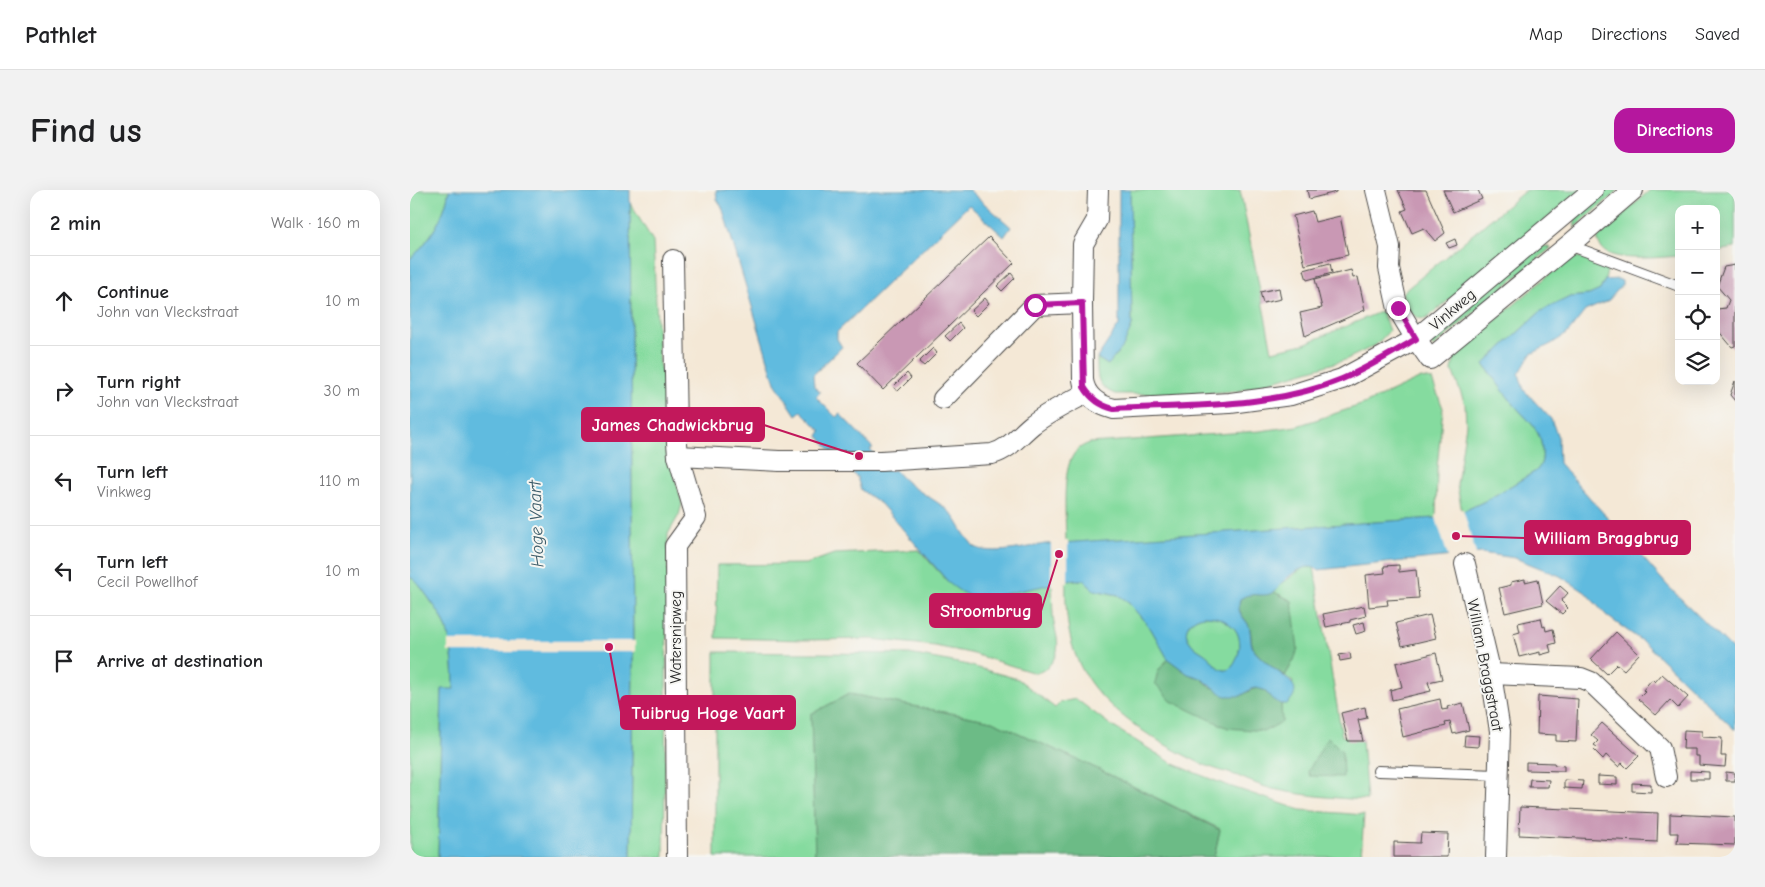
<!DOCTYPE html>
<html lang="en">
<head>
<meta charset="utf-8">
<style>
	body { margin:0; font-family:"Comic Neue",sans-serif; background:#f2f2f2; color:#202124 }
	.controls { position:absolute; right:15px; top:15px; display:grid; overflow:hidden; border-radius:10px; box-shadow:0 5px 20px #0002 }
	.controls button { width:45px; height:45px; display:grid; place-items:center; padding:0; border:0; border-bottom:1px solid #e0e0e0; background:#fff; color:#202124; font:25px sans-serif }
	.stop { position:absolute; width:15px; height:15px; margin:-11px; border:4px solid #b5179e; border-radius:50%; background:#fff }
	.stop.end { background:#b5179e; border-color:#fff; box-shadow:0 1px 5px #0008 }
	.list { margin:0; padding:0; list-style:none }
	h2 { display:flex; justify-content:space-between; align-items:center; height:65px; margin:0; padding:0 20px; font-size:21px }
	h2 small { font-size:16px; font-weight:400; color:#757577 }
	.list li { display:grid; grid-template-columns:32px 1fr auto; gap:15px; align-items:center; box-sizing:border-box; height:90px; padding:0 20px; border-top:1px solid #e0e0e0 }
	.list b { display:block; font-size:19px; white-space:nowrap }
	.list p { margin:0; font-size:16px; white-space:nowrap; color:#757577 }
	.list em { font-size:16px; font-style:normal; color:#757577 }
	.icon { flex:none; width:28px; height:28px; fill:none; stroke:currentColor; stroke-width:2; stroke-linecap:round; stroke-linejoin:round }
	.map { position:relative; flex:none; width:1325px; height:667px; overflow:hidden; border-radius:15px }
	header { display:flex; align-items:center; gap:30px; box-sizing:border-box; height:70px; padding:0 25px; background:#fff; border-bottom:1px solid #e0e0e0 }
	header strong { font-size:24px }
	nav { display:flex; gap:28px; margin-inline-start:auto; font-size:18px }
	.intro { display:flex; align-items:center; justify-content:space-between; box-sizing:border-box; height:120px; padding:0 30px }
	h1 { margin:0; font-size:35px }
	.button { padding:12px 22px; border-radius:15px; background:#b5179e; color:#fff; font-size:18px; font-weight:700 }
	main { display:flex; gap:30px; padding:0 30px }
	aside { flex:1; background:#fff; border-radius:15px; box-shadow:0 5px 20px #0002 }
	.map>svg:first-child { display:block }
	.green { fill:#85db9f; stroke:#588365 }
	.forest { fill:#6cbb86; stroke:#4c7358 }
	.water { fill:#61bbdf; stroke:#467385; fill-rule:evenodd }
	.pier { fill:#f4e8d6 }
	.building { fill:#c998b4 }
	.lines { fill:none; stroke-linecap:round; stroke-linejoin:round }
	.lane-casing { stroke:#494745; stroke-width:12 }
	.street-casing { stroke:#494745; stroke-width:22 }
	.lane { stroke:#fff; stroke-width:10 }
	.street { stroke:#fff; stroke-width:20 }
	.route { stroke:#b5179e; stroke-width:6 }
	.labels { text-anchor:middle; stroke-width:4; stroke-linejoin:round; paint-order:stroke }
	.street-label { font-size:16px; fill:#2b2b2b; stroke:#f6f6f2 }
	.water-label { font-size:18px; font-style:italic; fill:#3e5d6a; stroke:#f6f6f2 }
	.leader { fill:none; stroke:#c2185b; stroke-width:2 }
	.callout-dot { fill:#c2185b; stroke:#f6f6f2; stroke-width:2 }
	.callout { fill:#c2185b; stroke:#c2185b; stroke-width:2 }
	.callout-label { font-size:18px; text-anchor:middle; font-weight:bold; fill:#fff }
</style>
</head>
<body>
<header>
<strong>Pathlet</strong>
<nav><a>Map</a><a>Directions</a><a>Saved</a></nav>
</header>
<div class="intro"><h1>Find us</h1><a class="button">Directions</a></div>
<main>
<aside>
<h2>2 min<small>Walk · 160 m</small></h2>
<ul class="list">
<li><svg class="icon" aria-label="ahead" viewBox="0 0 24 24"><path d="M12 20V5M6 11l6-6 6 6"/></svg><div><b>Continue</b><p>John van Vleckstraat</p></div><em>10 m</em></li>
<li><svg class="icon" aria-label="right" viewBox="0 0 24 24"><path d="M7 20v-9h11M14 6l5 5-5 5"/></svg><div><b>Turn right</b><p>John van Vleckstraat</p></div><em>30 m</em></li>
<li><svg class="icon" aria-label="left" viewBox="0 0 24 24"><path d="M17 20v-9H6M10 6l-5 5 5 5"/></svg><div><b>Turn left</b><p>Vinkweg</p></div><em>110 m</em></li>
<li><svg class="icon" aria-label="left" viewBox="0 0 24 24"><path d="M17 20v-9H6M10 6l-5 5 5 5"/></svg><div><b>Turn left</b><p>Cecil Powellhof</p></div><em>10 m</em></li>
<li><svg class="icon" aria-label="arrive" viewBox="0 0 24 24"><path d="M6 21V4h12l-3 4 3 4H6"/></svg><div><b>Arrive at destination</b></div></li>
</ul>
</aside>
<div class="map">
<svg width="1325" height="667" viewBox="0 0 1325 667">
	<rect width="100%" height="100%" fill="#f6f6f2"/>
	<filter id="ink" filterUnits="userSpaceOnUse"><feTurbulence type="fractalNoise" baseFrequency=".02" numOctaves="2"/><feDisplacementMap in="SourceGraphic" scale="10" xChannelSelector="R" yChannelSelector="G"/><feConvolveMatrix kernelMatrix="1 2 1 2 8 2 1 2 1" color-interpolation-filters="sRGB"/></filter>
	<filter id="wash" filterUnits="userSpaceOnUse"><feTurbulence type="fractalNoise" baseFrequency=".0096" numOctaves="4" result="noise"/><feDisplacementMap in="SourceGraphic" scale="20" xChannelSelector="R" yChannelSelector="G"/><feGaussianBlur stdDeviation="1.12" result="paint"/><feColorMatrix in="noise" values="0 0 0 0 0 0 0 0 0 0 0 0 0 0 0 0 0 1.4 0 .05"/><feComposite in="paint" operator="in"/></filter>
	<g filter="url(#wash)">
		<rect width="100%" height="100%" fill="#f4e8d6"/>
		<!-- green -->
		<g class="green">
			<path d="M 0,0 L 39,0 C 35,26 20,51 0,69 Z"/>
			<path d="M 720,0 L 830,0 L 862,161 L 894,154 L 972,121 L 979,141 L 966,155 L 935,170 L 829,201 L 780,204 L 705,204 C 686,196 687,187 687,168 L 698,175 L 722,136 Z"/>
			<path d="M 1116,0 L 1171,0 L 1016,129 C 1000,129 997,116 992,103 Z"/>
			<path d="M 1193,0 L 1209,0 L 1165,38 C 1162,20 1181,10 1193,0 Z"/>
			<path d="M 1240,0 L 1325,0 L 1325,58 L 1306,61 L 1306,19 L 1269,19 L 1269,66 C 1252,67 1203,73 1192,59 C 1190,56 1188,51 1187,48 Z"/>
			<path d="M 220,13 L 243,51 L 249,173 L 256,198 L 255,232 L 257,256 L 272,314 L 269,325 L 258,344 L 254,667 L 221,667 L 223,463 Z"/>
			<path d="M 1135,56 L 1141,58 L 1023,157 L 1017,149 L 1130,57 Z"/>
			<path d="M 1161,66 L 1173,68 L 1198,77 L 1195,90 L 1190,100 L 1179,105 L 1160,107 L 1131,121 L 1074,174 C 1083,187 1092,200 1102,212 C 1115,229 1131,237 1132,260 C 1133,269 1132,275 1126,281 L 1077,310 L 1052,322 L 1047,295 L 1056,234 L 1055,214 L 1042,180 L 1045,165 Z"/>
			<path d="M 1011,188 L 1022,190 L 1033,218 L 1027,278 L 1026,328 L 656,353 C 656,331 651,281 664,264 C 668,258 674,255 680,253 L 850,241 L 887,236 L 954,214 Z"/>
			<path d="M 509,360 L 540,394 L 642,394 C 643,404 642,415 643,425 C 644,444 654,456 641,473 C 636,479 632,482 625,483 L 560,463 L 525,456 L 462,449 L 396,450 L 306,448 L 307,375 L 396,374 L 424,364 Z"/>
			<path d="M 894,377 L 904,377 L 932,546 L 952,551 L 957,610 C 926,608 894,606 863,599 C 851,596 839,591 828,586 C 813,581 796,577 782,569 C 745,551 697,521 676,486 C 658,458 655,423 656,391 L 673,390 L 684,400 L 708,405 L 717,411 L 741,439 L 758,469 L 748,481 L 871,532 L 871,514 L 877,513 L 883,492 L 875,486 L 884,470 L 882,411 L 864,402 L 870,395 Z"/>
			<path d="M 0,387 C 8,392 12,399 18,407 C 23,415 30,422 33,430 C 42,447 44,480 44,500 L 32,500 L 28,667 L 0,667 Z"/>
			<path d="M 794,426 C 805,426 813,428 822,436 C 829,442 831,452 829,461 C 827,471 820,488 807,476 C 803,473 800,468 796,465 C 791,461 785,459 781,453 C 770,441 780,428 794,426 Z"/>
			<path d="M 305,462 L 499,464 L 554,474 L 608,489 L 645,518 L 651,512 L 666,509 L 702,536 L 762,573 L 783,582 L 816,595 L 891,620 L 954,625 L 951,667 L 804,667 L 810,639 L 690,580 L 582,531 L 439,504 L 401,524 L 405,667 L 305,667 Z"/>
		</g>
		<!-- forest -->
		<g class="forest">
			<path d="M 864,402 L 882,411 L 888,459 L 884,470 L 875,486 C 867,481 845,465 843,457 C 840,450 842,441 838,434 C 832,424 827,423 830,409 C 842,400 851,408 864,402 Z"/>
			<path d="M 758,469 L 778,484 L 791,488 L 801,497 L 831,506 C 856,489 851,504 871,514 L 872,532 L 855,541 L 818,538 L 761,511 L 745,493 L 748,481 Z"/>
			<path d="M 439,504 L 582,531 L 690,580 L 810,640 L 804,667 L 405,667 L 401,524 Z"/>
			<path d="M 918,547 L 932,561 L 933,587 L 900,586 L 898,581 Z"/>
		</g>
		<!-- water -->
		<g class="water">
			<path d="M 39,0 L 220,0 L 223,463 L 221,667 L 28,667 L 32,499 L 44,499 C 44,480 42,447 33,430 C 30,422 23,415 18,407 C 12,399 8,392 0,387 L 0,69 C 20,51 35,26 39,0 Z"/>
			<path d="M 306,0 L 559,0 L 601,37 L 594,47 L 559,15 L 427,142 L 427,149 L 432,157 L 403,185 L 404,196 L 410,202 L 406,207 L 426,227 L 430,224 L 463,258 L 460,259 L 477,281 L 485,280 C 498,297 518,305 534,317 C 545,325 548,335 555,345 C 558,348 562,355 565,357 C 581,366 618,357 635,354 L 1026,328 L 1052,322 L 1077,310 L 1126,281 C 1132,275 1133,269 1132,260 C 1131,237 1115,229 1102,212 C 1092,200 1083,187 1074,174 L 1131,121 L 1160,107 L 1179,105 L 1190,100 L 1195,90 L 1208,89 L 1212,91 L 1212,95 L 1198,111 L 1175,121 L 1157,144 L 1141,154 L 1121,164 L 1109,184 L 1114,200 L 1141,229 L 1148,247 L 1149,273 L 1257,395 L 1325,462 L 1325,540 L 1236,454 L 1197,426 L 1175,402 L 1150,386 L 1105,368 L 1071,363 L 908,380 C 897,371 879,385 871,394 C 868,397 870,397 866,400 C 855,411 844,399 830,409 C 827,423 831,424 838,434 C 842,441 839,453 844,460 C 847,465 863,478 867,481 C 880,491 894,498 877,514 L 871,514 L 863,510 L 854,500 L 846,498 L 841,499 L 831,506 L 815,506 L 791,488 L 778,484 L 758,469 L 741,439 L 717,411 L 708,405 L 684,400 L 673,390 L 662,390 L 575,408 C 559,408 552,403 540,394 L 471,314 L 451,300 L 447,287 L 442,283 L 447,281 L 430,261 L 421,261 L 408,246 L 411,241 L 391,221 L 386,225 L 365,193 L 312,17 L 307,9 ZM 794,426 C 805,426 813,428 822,436 C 829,442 831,452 829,461 C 827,471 820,488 807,476 C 803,473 800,468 796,465 C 791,461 785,459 781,453 C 770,441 780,428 794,426 Z"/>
			<path d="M 709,0 L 720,0 L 722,136 L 713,157 L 698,175 L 687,168 L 709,135 Z"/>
		</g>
		<!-- pier -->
		<g class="pier">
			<path d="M 1053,319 L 1067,367 L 1039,370 L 1025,325 Z"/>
			<path d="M 658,350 L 658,393 L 641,397 L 641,351 Z"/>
			<rect x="38" y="451" width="187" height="11"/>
		</g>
		<g id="blocks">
			<!-- building -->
			<g class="building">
				<path d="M 897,0 L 926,0 L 926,2 L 899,9 Z"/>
				<path d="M 988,0 L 1016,0 L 1035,43 L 1025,51 L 1014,38 L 1002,43 L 992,21 L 997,19 Z"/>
				<path d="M 1033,0 L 1068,0 L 1072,9 L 1043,22 Z"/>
				<path d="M 902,21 L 905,32 L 930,26 L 938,65 L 895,75 L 883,26 Z"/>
				<path d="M 579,47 L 604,73 L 473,200 L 447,173 Z"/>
				<path d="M 1045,49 L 1047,55 L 1039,58 L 1036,53 Z"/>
				<path d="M 920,73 L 922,83 L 897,90 L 894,80 Z"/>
				<path d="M 1325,75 L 1325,156 L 1322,157 L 1306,138 L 1306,121 L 1307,119 L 1316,118 L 1319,110 L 1307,96 L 1314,77 Z"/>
				<path d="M 941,80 L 943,88 L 948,87 L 955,120 L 895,146 L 890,123 L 912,118 L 905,89 Z"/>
				<path d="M 601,83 L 605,88 L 592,101 L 587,96 Z"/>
				<path d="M 869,98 L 871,109 L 853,113 L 850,102 Z"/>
				<path d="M 575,108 L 579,113 L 566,126 L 561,121 Z"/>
				<path d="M 549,133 L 553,138 L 540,151 L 535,146 Z"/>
				<path d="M 523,158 L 527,163 L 514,176 L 509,172 Z"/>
				<path d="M 497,183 L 501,188 L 488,201 L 483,197 Z"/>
				<path d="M 1325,191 L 1325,211 L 1320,205 Z"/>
				<path d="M 989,375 L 989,382 L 1006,380 L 1009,408 L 977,410 L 978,415 L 959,417 L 956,385 L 975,383 L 974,376 Z"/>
				<path d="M 1115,389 L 1115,392 L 1128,389 L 1133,414 L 1095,423 L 1089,398 L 1101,395 L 1101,392 Z"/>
				<path d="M 1150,396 L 1158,403 L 1151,411 L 1158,418 L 1152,424 L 1136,411 Z"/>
				<path d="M 954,416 L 956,426 L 940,430 L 940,432 L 916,437 L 913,424 Z"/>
				<path d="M 1020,425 L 1026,448 L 992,456 L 986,433 Z"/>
				<path d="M 1131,428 L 1133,437 L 1135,436 L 1136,441 L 1143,439 L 1146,453 L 1139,455 L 1141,462 L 1130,465 L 1130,462 L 1109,467 L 1103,444 L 1110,442 L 1108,433 Z"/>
				<path d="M 954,432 L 956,441 L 946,444 L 943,435 Z"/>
				<path d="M 1206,442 L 1229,464 L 1214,480 L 1207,474 L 1197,484 L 1181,469 Z"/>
				<path d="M 940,463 L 941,469 L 930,471 L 929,465 Z"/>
				<path d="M 1026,463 L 1032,489 L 1018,492 L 1021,501 L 982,510 L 980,500 L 992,497 L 986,473 Z"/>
				<path d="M 1252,484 L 1278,507 L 1268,518 L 1260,510 L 1246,525 L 1228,509 L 1235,502 L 1233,500 L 1242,489 L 1245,492 Z"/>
				<path d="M 1128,506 L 1168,509 L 1166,552 L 1146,551 L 1146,545 L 1127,544 Z"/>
				<path d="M 1030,509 L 1032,520 L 1038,519 L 1037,517 L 1053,513 L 1059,540 L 1043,544 L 1040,532 L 1035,533 L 1036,536 L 993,547 L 987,519 Z"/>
				<path d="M 955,517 L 957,528 L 948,530 L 953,551 L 938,551 L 931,523 Z"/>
				<path d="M 1192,533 L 1229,566 L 1217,578 L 1212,573 L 1209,577 L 1196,565 L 1193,569 L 1184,560 L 1187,557 L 1184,555 L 1188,551 L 1181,545 Z"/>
				<path d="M 1274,540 L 1292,541 L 1292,547 L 1312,548 L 1311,566 L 1316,566 L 1315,577 L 1289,575 L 1289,566 L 1285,566 L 1285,559 L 1273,559 Z"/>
				<path d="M 1055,545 L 1069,546 L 1068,557 L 1054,556 Z"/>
				<path d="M 1116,572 L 1144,573 L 1145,575 L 1154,576 L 1154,581 L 1116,580 Z"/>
				<path d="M 1280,581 L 1299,582 L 1299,589 L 1280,589 Z"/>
				<path d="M 1316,582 L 1325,583 L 1325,591 L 1316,591 Z"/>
				<path d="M 1188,586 L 1207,587 L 1207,595 L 1188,594 Z"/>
				<path d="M 1120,589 L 1139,590 L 1138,597 L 1119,597 Z"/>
				<path d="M 1154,590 L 1173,591 L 1172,599 L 1154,598 Z"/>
				<path d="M 1222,593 L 1241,594 L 1241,602 L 1222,601 Z"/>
				<path d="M 1110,617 L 1248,623 L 1247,652 L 1109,645 Z"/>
				<path d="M 1260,624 L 1325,627 L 1325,655 L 1267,653 L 1268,643 L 1260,643 Z"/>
				<path d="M 1011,643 L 1038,644 L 1037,667 L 984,667 L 984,652 L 1010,653 Z"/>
			</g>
		</g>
	</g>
	<g filter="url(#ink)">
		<use href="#blocks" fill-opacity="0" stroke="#494745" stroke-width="1"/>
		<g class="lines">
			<!-- lane casing -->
			<g class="lane-casing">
				<g id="lane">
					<path d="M 1159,55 L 1269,96"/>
					<path d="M 968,581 L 1088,585"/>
				</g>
			</g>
			<!-- street casing -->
			<g class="street-casing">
				<g id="street">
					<path d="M 688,0 L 687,30 L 673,54 L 672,113 L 673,190 C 675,206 688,215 704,219 L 820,213 L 881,205 L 932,189 L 1006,149 L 1183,0"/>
					<path d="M 966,0 L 980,57 L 979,78 L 988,119 L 1006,149 L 1020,169 L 1159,55 L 1223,0"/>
					<path d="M 263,70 L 266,240 L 268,266 L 286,327 L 265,356 L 267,667"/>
					<path d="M 533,209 L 625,115 L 672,113"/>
					<path d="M 268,266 L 369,271 L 471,271 L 582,264 C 600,259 609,245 623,234 C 639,222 659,212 677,203"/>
					<path d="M 1055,374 L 1081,484 L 1090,541 L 1086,667"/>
					<path d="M 1081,484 L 1171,488 L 1181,492 L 1250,558 L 1256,587"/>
				</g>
			</g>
			<!-- lane -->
			<use href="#lane" class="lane"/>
			<!-- street -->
			<use href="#street" class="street"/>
		</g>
	</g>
	<g class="lines" filter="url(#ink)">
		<!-- route -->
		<path class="route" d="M 625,115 L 672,113 L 674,197 C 681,209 691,216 704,219 C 778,215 863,218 932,189 C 958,178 982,163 1006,149 L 988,118"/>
	</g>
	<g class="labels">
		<!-- street labels -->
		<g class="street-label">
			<text transform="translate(1042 119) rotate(-40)" y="6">Vinkweg</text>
			<text transform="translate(265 447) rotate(-90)" y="6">Watersnipweg</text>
			<text transform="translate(1076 475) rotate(79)" y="6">William Braggstraat</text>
		</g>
		<!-- water labels -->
		<g class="water-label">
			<text transform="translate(126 334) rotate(-92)" y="6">Hoge Vaart</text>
		</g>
	</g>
	<!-- callouts -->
	<path class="leader" d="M449 266L354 235M1046 346L1115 348M649 364L631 421M199 457L211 522"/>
	<g class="callout-dot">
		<circle cx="449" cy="266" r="5"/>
		<circle cx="1046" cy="346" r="5"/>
		<circle cx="649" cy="364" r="5"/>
		<circle cx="199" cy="457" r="5"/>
	</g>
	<g class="callout">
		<rect x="172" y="218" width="182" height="33" rx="5"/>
		<rect x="1115" y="331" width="165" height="33" rx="5"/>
		<rect x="520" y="404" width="111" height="33" rx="5"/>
		<rect x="211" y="506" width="174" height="33" rx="5"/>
	</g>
	<g class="callout-label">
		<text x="263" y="241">James Chadwickbrug</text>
		<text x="1197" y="354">William Braggbrug</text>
		<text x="576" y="427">Stroombrug</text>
		<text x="298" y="529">Tuibrug Hoge Vaart</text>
	</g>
</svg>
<div class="controls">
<button>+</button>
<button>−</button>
<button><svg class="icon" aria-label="locate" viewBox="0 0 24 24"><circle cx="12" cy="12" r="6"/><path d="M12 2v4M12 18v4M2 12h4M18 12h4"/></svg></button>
<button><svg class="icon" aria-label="layers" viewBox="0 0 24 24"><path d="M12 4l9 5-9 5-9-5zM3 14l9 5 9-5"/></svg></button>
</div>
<div class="stop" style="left:625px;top:115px"></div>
<div class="stop end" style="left:988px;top:118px"></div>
</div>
</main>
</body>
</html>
